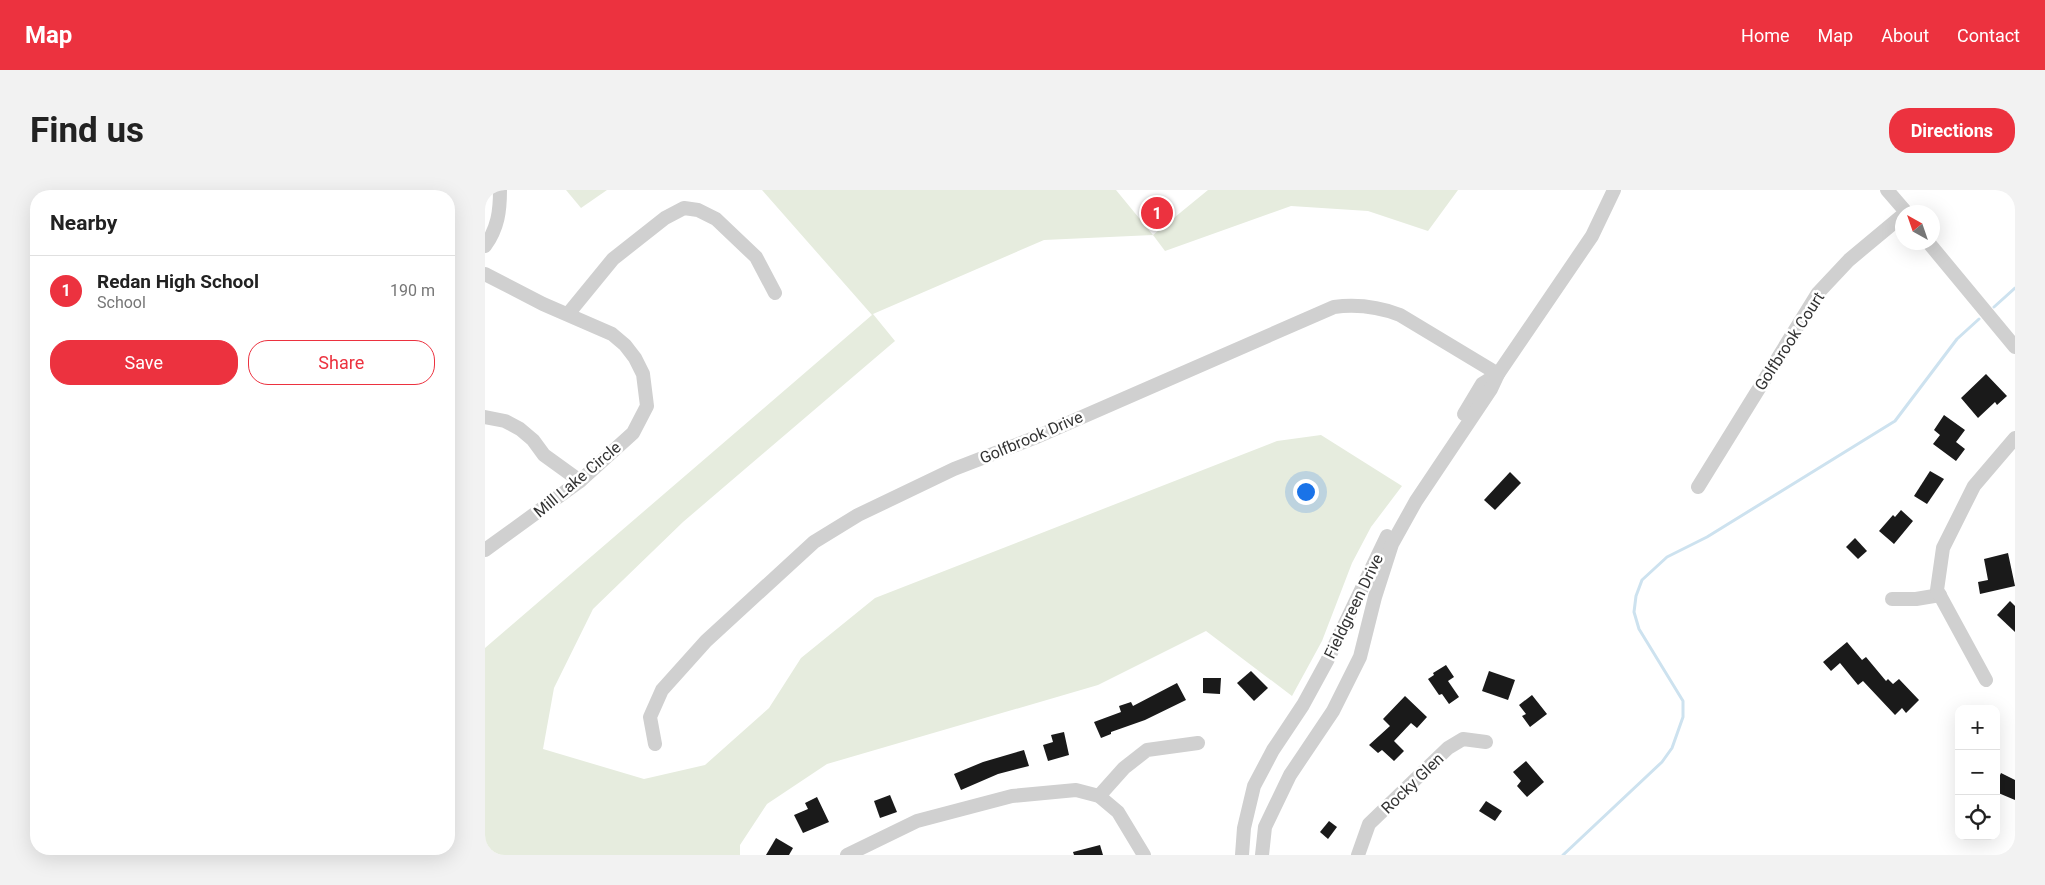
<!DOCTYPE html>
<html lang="en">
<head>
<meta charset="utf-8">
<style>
	body { margin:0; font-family:Roboto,sans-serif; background:#f2f2f2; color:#222 }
	.controls { position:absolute; right:15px; bottom:15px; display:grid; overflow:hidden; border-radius:10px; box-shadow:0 5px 20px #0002 }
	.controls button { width:45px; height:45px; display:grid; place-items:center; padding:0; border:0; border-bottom:1px solid #e0e0e0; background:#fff; color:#222; font:25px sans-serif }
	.compass { position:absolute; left:1410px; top:15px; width:45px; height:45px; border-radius:50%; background:#fff; box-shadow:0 5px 20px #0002; rotate:320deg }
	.you { position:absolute; left:820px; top:301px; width:18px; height:18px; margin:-12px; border:4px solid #fff; border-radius:50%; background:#1a73e8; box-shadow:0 0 0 8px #1a73e833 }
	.badge { display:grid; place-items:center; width:32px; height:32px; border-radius:50%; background:#ec323f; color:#fff; font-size:16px; font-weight:700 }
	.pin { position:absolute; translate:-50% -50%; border:2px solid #fff; box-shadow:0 1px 5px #0006 }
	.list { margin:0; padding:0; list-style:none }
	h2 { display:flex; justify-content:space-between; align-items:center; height:65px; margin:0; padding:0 20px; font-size:21px }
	h2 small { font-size:16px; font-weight:400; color:#767676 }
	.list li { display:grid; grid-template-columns:32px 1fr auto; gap:15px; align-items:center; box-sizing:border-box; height:70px; padding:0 20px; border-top:1px solid #e0e0e0 }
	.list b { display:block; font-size:19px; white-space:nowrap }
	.list p { margin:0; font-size:16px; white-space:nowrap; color:#767676 }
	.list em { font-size:16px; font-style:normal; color:#767676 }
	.actions { display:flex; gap:10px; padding:15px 20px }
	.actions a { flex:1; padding:11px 0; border:1px solid #ec323f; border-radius:20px; text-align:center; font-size:18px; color:#ec323f }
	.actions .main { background:#ec323f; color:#fff }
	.icon { flex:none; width:28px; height:28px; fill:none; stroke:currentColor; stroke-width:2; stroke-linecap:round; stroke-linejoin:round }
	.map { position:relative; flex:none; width:1530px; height:665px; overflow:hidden; border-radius:20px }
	header { display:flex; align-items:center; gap:30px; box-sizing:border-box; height:70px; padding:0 25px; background:#ec323f; color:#fff }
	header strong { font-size:24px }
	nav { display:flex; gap:28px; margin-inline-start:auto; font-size:18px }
	.intro { display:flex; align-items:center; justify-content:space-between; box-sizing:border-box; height:120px; padding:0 30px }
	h1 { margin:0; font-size:35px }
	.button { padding:12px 22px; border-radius:20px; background:#ec323f; color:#fff; font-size:18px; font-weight:700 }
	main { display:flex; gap:30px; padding:0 30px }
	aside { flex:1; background:#fff; border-radius:20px; box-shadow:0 5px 20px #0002 }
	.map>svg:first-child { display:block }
	.green { fill:#e6ecde }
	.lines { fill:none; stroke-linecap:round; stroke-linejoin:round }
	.stream { stroke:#cde2ef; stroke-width:3 }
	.building { fill:#1a1a1a }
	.minor { stroke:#d0d0d0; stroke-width:14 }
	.labels { text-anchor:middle; stroke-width:5; stroke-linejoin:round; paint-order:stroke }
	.street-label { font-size:16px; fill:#333; stroke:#fff }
</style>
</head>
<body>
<header>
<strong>Map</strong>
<nav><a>Home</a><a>Map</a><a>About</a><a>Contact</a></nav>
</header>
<div class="intro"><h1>Find us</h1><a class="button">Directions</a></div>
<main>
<aside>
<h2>Nearby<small></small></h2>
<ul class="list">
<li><span class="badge">1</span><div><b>Redan High School</b><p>School</p></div><em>190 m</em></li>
</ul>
<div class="actions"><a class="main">Save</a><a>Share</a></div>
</aside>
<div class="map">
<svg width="1530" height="665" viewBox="0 0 1530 665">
	<rect width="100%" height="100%" fill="#fff"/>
	<!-- green -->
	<g class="green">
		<path d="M 81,0 L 122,0 L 96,18 Z"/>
		<path d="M 277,0 L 631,0 L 668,45 L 723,0 L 973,0 L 943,41 L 883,21 L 806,16 L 680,61 L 668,45 L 559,50 L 388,124 L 410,151 L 198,332 L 108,419 L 69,498 L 58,559 L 159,589 L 220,575 L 284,518 L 316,468 L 390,408 L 792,251 L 836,245 L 917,296 L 886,337 L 867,373 L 837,451 L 807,506 L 721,441 L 613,495 L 342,574 L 282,614 L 255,655 L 255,665 L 0,665 L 0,458 L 387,125 Z"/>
	</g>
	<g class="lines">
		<!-- stream -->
		<g class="stream">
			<path d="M 1509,117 L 1530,98"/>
			<path d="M 1078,665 L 1177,572 L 1187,558 L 1198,527 L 1198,511 L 1154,439 L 1149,422 L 1151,406 L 1157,390 L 1182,367 L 1222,347 L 1410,231 L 1472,149 L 1494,129"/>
		</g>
	</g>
	<!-- building -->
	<g class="building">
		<path d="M 1501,184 L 1522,206 L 1512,215 L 1510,212 L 1493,228 L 1476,208 Z"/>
		<path d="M 1459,225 L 1480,240 L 1471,252 L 1480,259 L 1471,271 L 1448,254 L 1455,245 L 1449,240 Z"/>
		<path d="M 1445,281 L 1459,289 L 1442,314 L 1429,306 Z"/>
		<path d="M 1025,282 L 1036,293 L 1010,320 L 999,310 Z"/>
		<path d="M 1416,320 L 1428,331 L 1409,354 L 1394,341 L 1408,325 L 1410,327 Z"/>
		<path d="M 1370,348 L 1382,361 L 1373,369 L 1361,357 Z"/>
		<path d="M 1523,363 L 1530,396 L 1495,404 L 1493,392 L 1503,390 L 1499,369 Z"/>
		<path d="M 1525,411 L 1530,416 L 1530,442 L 1512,425 Z"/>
		<path d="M 1362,452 L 1377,470 L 1381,467 L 1401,491 L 1403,489 L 1408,494 L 1414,489 L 1434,510 L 1421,523 L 1417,518 L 1410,525 L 1378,491 L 1373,495 L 1355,473 L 1346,481 L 1338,472 Z"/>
		<path d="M 961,475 L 969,487 L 963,491 L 974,507 L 964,514 L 957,504 L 954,505 L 943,489 L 949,485 L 948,483 Z"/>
		<path d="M 766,481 L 783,498 L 769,511 L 752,493 Z"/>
		<path d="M 1004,481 L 1030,490 L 1023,510 L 997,501 Z"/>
		<path d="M 718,488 L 736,488 L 735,504 L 718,503 Z"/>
		<path d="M 692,493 L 701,510 L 660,530 L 626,542 L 626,544 L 616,548 L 609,532 L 636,522 L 634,516 L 646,512 L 648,516 Z"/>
		<path d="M 1047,505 L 1062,524 L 1045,537 L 1037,526 L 1041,524 L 1034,515 Z"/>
		<path d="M 920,506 L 942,527 L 932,538 L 926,533 L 909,551 L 919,561 L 909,571 L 897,560 L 893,563 L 884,555 L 905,536 L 898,529 Z"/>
		<path d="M 579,542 L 584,565 L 563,571 L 558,555 L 568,552 L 566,545 Z"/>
		<path d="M 539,560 L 544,576 L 513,584 L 476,600 L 469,584 L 498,572 Z"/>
		<path d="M 1041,571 L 1059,592 L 1042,607 L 1032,596 L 1036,591 L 1028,582 Z"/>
		<path d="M 1516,583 L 1530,590 L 1530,610 L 1511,602 L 1511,594 Z"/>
		<path d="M 405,605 L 412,622 L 395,628 L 389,611 Z"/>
		<path d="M 332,607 L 344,632 L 318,643 L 309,625 L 323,619 L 320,613 Z"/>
		<path d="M 1001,611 L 1017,621 L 1010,631 L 994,621 Z"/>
		<path d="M 844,631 L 852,637 L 843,649 L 835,642 Z"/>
		<path d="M 291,648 L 308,658 L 304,665 L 281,665 Z"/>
		<path d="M 615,655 L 618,665 L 589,665 L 588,662 Z"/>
	</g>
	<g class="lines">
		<!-- minor -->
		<g class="minor">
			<path d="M 1402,0 L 1421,22"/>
			<path d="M 1443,52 L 1530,157"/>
			<path d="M 0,56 C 13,38 15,21 15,0"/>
			<path d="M 0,84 L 58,114 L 127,144 L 140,155 L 150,168 L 158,184 L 162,216 L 148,243 L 95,291 L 0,360"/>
			<path d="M 83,124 L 128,69 L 180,28 L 199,18 L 213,20 L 231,29 L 271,67 L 290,103"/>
			<path d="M 979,224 L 997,194 L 1013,184"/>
			<path d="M 0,227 L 20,231 L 35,239 L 48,250 L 59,265 L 95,291"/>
			<path d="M 1213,297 L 1333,103 L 1364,70 L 1418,25"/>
			<path d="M 1407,409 L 1431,409 L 1455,405"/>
			<path d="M 1501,490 L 1452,400 L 1458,358 L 1489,296 L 1530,248"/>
			<path d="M 170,554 L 165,527 L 177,500 L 221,451 L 329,352 L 373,325 L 469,279 L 549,248 L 849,117 C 872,114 894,117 915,125 L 1013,184"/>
			<path d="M 614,606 L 639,578 L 662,560 L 713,553"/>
			<path d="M 362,665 L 432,631 L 527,606 L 591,600 L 614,606 L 633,622 L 659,665"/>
			<path d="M 757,665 L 759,638 L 769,596 L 788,560 L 818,515 L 842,471 L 902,346"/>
			<path d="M 777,665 L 780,637 L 805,585 L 848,521 L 875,467 L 890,407 L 907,354 L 931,311 L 1006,199 L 1013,184 L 1107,46 L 1129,0"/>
			<path d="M 873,665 L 884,634 L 963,558 L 978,549 L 1001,552"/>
		</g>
	</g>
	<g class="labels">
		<!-- street labels -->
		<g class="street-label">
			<text transform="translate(1304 151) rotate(-57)" y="6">Golfbrook Court</text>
			<text transform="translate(546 247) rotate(-23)" y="6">Golfbrook Drive</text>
			<text transform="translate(92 289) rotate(-40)" y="6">Mill Lake Circle</text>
			<text transform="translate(868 416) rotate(-64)" y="6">Fieldgreen Drive</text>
			<text transform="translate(927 593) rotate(-44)" y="6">Rocky Glen</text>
		</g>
	</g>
</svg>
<div class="controls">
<button>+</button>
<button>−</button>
<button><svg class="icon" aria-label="locate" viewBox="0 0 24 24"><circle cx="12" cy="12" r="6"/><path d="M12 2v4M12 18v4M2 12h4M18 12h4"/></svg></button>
</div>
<svg class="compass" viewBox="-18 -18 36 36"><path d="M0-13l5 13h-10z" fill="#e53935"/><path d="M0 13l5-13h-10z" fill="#767676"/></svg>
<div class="you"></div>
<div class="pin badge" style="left:672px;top:23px">1</div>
</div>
</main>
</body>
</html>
